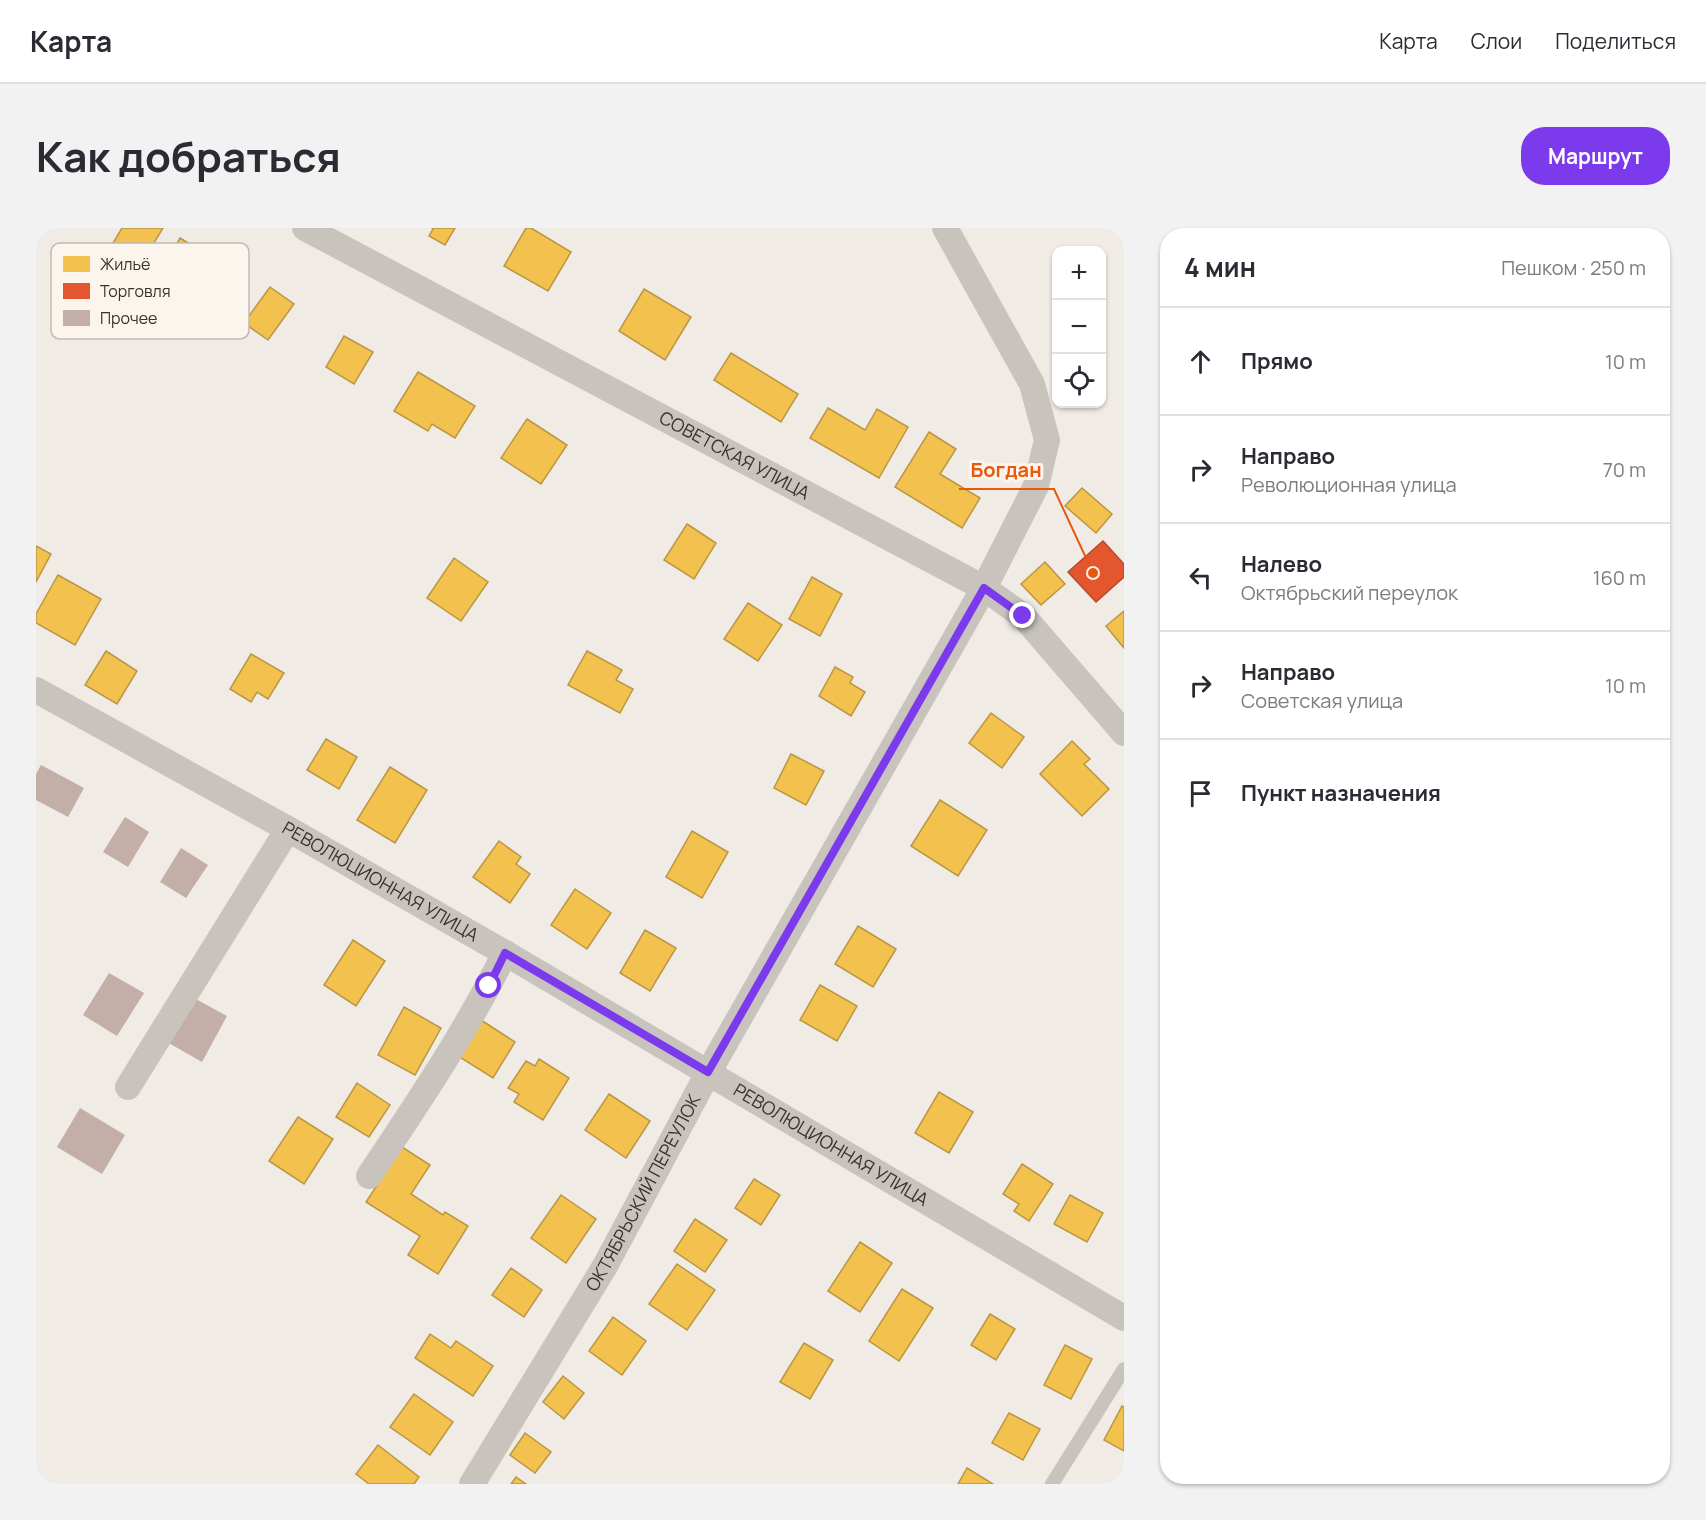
<!DOCTYPE html>
<html lang="ru">
<head>
<meta charset="utf-8">
<style>
	body { margin:0; font-family:Manrope,sans-serif; background:#f2f2f3; color:#2b2b33 }
	.controls { position:absolute; right:18px; top:18px; display:grid; overflow:hidden; border-radius:12px; box-shadow:0 2px 4px #0004 }
	.controls button { width:54px; height:54px; display:grid; place-items:center; padding:0; border:0; border-bottom:2px solid #e1e1e2; background:#fff; color:#2b2b33; font:30px sans-serif }
	.stop { position:absolute; width:18px; height:18px; margin:-14px; border:4px solid #7c3aed; border-radius:50%; background:#fff }
	.stop.end { background:#7c3aed; border-color:#fff; box-shadow:0 2px 6px #0008 }
	.list { margin:0; padding:0; list-style:none }
	h2 { display:flex; justify-content:space-between; align-items:center; height:78px; margin:0; padding:0 24px; font-size:26px }
	h2 small { font-size:20px; font-weight:400; color:#7c7c81 }
	.list li { display:grid; grid-template-columns:39px 1fr auto; gap:18px; align-items:center; box-sizing:border-box; height:108px; padding:0 24px; border-top:2px solid #e1e1e2 }
	.list b { display:block; font-size:22px; white-space:nowrap }
	.list p { margin:0; font-size:20px; white-space:nowrap; color:#7c7c81 }
	.list em { font-size:20px; font-style:normal; color:#7c7c81 }
	.icon { flex:none; width:33px; height:33px; fill:none; stroke:currentColor; stroke-width:2; stroke-linecap:round; stroke-linejoin:round }
	.map { position:relative; flex:none; width:1088px; height:1256px; overflow:hidden; border-radius:24px }
	header { display:flex; align-items:center; gap:36px; box-sizing:border-box; height:84px; padding:0 30px; background:#fff; border-bottom:2px solid #e1e1e2 }
	header strong { font-size:28px }
	nav { display:flex; gap:33px; margin-inline-start:auto; font-size:21px }
	.intro { display:flex; align-items:center; justify-content:space-between; box-sizing:border-box; height:144px; padding:0 36px }
	h1 { margin:0; font-size:42px }
	.button { padding:15px 27px; border-radius:24px; background:#7c3aed; color:#fff; font-size:21px; font-weight:700 }
	main { display:flex; gap:36px; padding:0 36px }
	aside { flex:1; background:#fff; border-radius:24px; box-shadow:0 2px 4px #0004 }
	.map>svg:first-child { display:block }
	.homes { fill:#f2c14e; stroke:#bb9644; stroke-width:1.5 }
	.shops { fill:#e4572e; stroke:#b14b2d; stroke-width:1.5 }
	.building { fill:#c3afa7 }
	.lines { fill:none; stroke-linecap:round; stroke-linejoin:round }
	.lane { stroke:#c9c3be; stroke-width:14 }
	.street { stroke:#c9c3be; stroke-width:26 }
	.route { stroke:#7c3aed; stroke-width:8 }
	.labels { text-anchor:middle; stroke-width:6; stroke-linejoin:round; paint-order:stroke }
	.street-label { font-size:18px; fill:#3b302b; stroke:#fbf5ee }
	.key { fill:#fbf5ee; stroke:#c1bab4; stroke-width:1.5 }
	.key-label { font-size:16px; fill:#3b302b }
	.leader { fill:none; stroke:#e8590c; stroke-width:2 }
	.callout-dot { fill:#e8590c; stroke:#fbf5ee; stroke-width:2 }
	.callout-label { font-size:20px; text-anchor:middle; font-weight:bold; fill:#e8590c; stroke:#fbf5ee; stroke-width:6; stroke-linejoin:round; paint-order:stroke }
</style>
</head>
<body>
<header>
<strong>Карта</strong>
<nav><a>Карта</a><a>Слои</a><a>Поделиться</a></nav>
</header>
<div class="intro"><h1>Как добраться</h1><a class="button">Маршрут</a></div>
<main>
<div class="map">
<svg width="1088" height="1256" viewBox="0 0 1088 1256">
	<rect width="100%" height="100%" fill="#f0ebe5"/>
	<!-- homes -->
	<g class="homes">
		<path d="M 86,0 L 127,0 L 107,33 L 77,15 Z"/>
		<path d="M 396,0 L 419,0 L 409,17 L 393,8 L 397,1 Z"/>
		<path d="M 490,0 L 495,0 L 535,24 L 512,63 L 468,38 Z"/>
		<path d="M 144,10 L 175,29 L 155,63 L 124,44 Z"/>
		<path d="M 234,59 L 258,76 L 232,112 L 208,95 Z"/>
		<path d="M 608,61 L 655,89 L 629,132 L 583,103 Z"/>
		<path d="M 308,108 L 337,124 L 318,156 L 290,139 Z"/>
		<path d="M 695,125 L 762,166 L 745,194 L 678,152 Z"/>
		<path d="M 382,144 L 439,178 L 419,210 L 396,196 L 392,203 L 358,183 Z"/>
		<path d="M 792,180 L 829,202 L 841,181 L 872,199 L 843,250 L 774,210 Z"/>
		<path d="M 491,191 L 531,217 L 505,256 L 465,230 Z"/>
		<path d="M 893,204 L 920,221 L 904,246 L 944,270 L 926,300 L 859,259 Z"/>
		<path d="M 1046,260 L 1076,286 L 1060,305 L 1029,278 Z"/>
		<path d="M 651,296 L 680,315 L 658,351 L 628,332 Z"/>
		<path d="M 0,318 L 15,326 L 0,354 Z"/>
		<path d="M 418,330 L 452,354 L 425,393 L 391,370 Z"/>
		<path d="M 1009,334 L 1029,356 L 1005,377 L 985,356 Z"/>
		<path d="M 22,347 L 65,371 L 39,417 L 0,395 L 0,386 Z"/>
		<path d="M 776,349 L 806,366 L 784,408 L 753,391 Z"/>
		<path d="M 712,375 L 746,397 L 722,433 L 688,411 Z"/>
		<path d="M 1088,383 L 1088,420 L 1070,398 Z"/>
		<path d="M 70,423 L 101,443 L 81,476 L 49,457 Z"/>
		<path d="M 551,423 L 586,442 L 580,452 L 597,461 L 584,485 L 532,457 Z"/>
		<path d="M 215,426 L 248,445 L 232,471 L 221,464 L 215,474 L 194,461 Z"/>
		<path d="M 799,439 L 817,449 L 814,455 L 829,464 L 815,488 L 783,468 Z"/>
		<path d="M 955,485 L 988,509 L 966,540 L 933,515 Z"/>
		<path d="M 290,511 L 321,529 L 303,561 L 271,542 Z"/>
		<path d="M 1036,513 L 1054,531 L 1048,536 L 1073,561 L 1046,588 L 1004,546 Z"/>
		<path d="M 755,526 L 788,543 L 770,577 L 738,560 Z"/>
		<path d="M 354,539 L 391,562 L 359,615 L 321,592 Z"/>
		<path d="M 904,572 L 951,602 L 922,648 L 875,618 Z"/>
		<path d="M 656,603 L 692,624 L 666,670 L 630,649 Z"/>
		<path d="M 463,613 L 485,629 L 480,636 L 494,646 L 474,675 L 437,649 Z"/>
		<path d="M 539,661 L 575,685 L 551,721 L 515,697 Z"/>
		<path d="M 822,698 L 860,721 L 837,759 L 799,736 Z"/>
		<path d="M 609,702 L 640,720 L 614,763 L 584,745 Z"/>
		<path d="M 317,712 L 349,733 L 320,778 L 288,757 Z"/>
		<path d="M 784,757 L 821,778 L 801,813 L 764,792 Z"/>
		<path d="M 368,779 L 405,800 L 379,847 L 342,827 Z"/>
		<path d="M 445,792 L 479,814 L 457,850 L 422,828 Z"/>
		<path d="M 503,831 L 533,850 L 507,892 L 478,874 L 483,866 L 472,860 L 490,833 L 499,838 Z"/>
		<path d="M 321,855 L 354,877 L 333,909 L 300,889 Z"/>
		<path d="M 903,864 L 937,884 L 913,925 L 879,905 Z"/>
		<path d="M 573,866 L 614,893 L 590,930 L 549,902 Z"/>
		<path d="M 262,889 L 297,911 L 268,956 L 233,933 Z"/>
		<path d="M 366,919 L 394,937 L 375,966 L 407,987 L 409,984 L 432,998 L 402,1046 L 372,1027 L 384,1008 L 330,974 Z"/>
		<path d="M 986,936 L 1017,956 L 993,993 L 978,983 L 983,976 L 967,966 Z"/>
		<path d="M 718,951 L 744,967 L 725,997 L 699,980 Z"/>
		<path d="M 525,967 L 560,991 L 530,1035 L 495,1010 Z"/>
		<path d="M 1034,967 L 1067,985 L 1051,1014 L 1018,996 Z"/>
		<path d="M 659,991 L 691,1012 L 669,1044 L 638,1023 Z"/>
		<path d="M 824,1014 L 856,1035 L 824,1084 L 792,1063 Z"/>
		<path d="M 641,1036 L 679,1062 L 651,1102 L 613,1076 Z"/>
		<path d="M 475,1040 L 506,1062 L 488,1089 L 456,1067 Z"/>
		<path d="M 866,1061 L 897,1080 L 863,1133 L 833,1113 Z"/>
		<path d="M 954,1086 L 979,1101 L 960,1132 L 935,1117 Z"/>
		<path d="M 577,1089 L 610,1113 L 586,1147 L 553,1123 Z"/>
		<path d="M 394,1106 L 415,1120 L 420,1113 L 457,1138 L 437,1168 L 379,1130 Z"/>
		<path d="M 768,1115 L 797,1132 L 774,1171 L 744,1154 Z"/>
		<path d="M 1029,1117 L 1056,1131 L 1035,1171 L 1008,1157 Z"/>
		<path d="M 527,1148 L 548,1165 L 528,1191 L 507,1174 Z"/>
		<path d="M 378,1166 L 417,1194 L 394,1227 L 354,1199 Z"/>
		<path d="M 1086,1178 L 1088,1179 L 1088,1223 L 1068,1212 Z"/>
		<path d="M 973,1185 L 1004,1201 L 987,1232 L 956,1215 Z"/>
		<path d="M 489,1205 L 515,1224 L 499,1245 L 474,1227 Z"/>
		<path d="M 342,1217 L 383,1249 L 378,1256 L 333,1256 L 320,1246 Z"/>
		<path d="M 931,1240 L 957,1256 L 922,1256 Z"/>
		<path d="M 480,1249 L 490,1256 L 475,1256 Z"/>
	</g>
	<!-- shops -->
	<path class="shops" d="M 1067,313 L 1088,336 L 1088,349 L 1060,374 L 1032,344 Z"/>
	<!-- building -->
	<g class="building">
		<path d="M 5,537 L 48,560 L 32,589 L 0,572 L 0,546 Z"/>
		<path d="M 89,589 L 113,604 L 92,639 L 67,624 Z"/>
		<path d="M 145,620 L 172,637 L 150,670 L 124,654 Z"/>
		<path d="M 73,745 L 108,765 L 81,808 L 47,787 Z"/>
		<path d="M 156,769 L 191,788 L 166,834 L 131,814 Z"/>
		<path d="M 44,880 L 89,907 L 66,946 L 21,919 Z"/>
	</g>
	<g class="lines">
		<!-- lane -->
		<path class="lane" d="M 1016,1256 L 1088,1141"/>
		<!-- street -->
		<g class="street">
			<path id="s1" d="M 269,0 L 948,360 L 987,388 L 1088,505"/>
			<path id="s2" d="M 0,462 L 252,601 L 469,725 L 1088,1090"/>
			<path d="M 92,859 L 252,601"/>
			<path d="M 333,948 C 381,876 430,804 469,725"/>
			<path id="s3" d="M 436,1256 L 569,1038 L 672,845 L 948,360 L 1000,258 L 1011,212 L 996,156 L 909,0"/>
		</g>
	</g>
	<g class="lines">
		<!-- route -->
		<path class="route" d="M 453,758 L 469,725 L 672,844 L 948,360 L 987,388"/>
	</g>
	<g class="labels">
		<!-- street labels -->
		<g class="street-label">
			<text dy="6" stroke="none"><textPath href="#s1" startOffset="486">СОВЕТСКАЯ УЛИЦА</textPath></text>
			<text dy="6" stroke="none"><textPath href="#s2" startOffset="394">РЕВОЛЮЦИОННАЯ УЛИЦА</textPath></text>
			<text dy="6" stroke="none"><textPath href="#s2" startOffset="916">РЕВОЛЮЦИОННАЯ УЛИЦА</textPath></text>
			<text dy="6" stroke="none"><textPath href="#s3" startOffset="338">ОКТЯБРЬСКИЙ ПЕРЕУЛОК</textPath></text>
		</g>
	</g>
	<!-- legend -->
	<rect x="15" y="15" width="198" height="96" rx="9" class="key"/>
	<rect x="27" y="28" width="27" height="16" fill="#f2c14e"/>
	<rect x="27" y="55" width="27" height="16" fill="#e4572e"/>
	<rect x="27" y="82" width="27" height="16" fill="#c3afa7"/>
	<g class="key-label">
		<text x="64" y="42">Жильё</text>
		<text x="64" y="69">Торговля</text>
		<text x="64" y="96">Прочее</text>
	</g>
	<!-- callouts -->
	<path class="leader" d="M1057 345L1018 261H923"/>
	<circle class="callout-dot" cx="1057" cy="345" r="6"/>
	<g class="callout-label">
		<text x="970" y="249">Богдан</text>
	</g>
</svg>
<div class="controls">
<button>+</button>
<button>−</button>
<button><svg class="icon" aria-label="locate" viewBox="0 0 24 24"><circle cx="12" cy="12" r="6"/><path d="M12 2v4M12 18v4M2 12h4M18 12h4"/></svg></button>
</div>
<div class="stop" style="left:453px;top:758px"></div>
<div class="stop end" style="left:987px;top:388px"></div>
</div>
<aside>
<h2>4 мин<small>Пешком · 250 m</small></h2>
<ul class="list">
<li><svg class="icon" aria-label="ahead" viewBox="0 0 24 24"><path d="M12 20V5M6 11l6-6 6 6"/></svg><div><b>Прямо</b></div><em>10 m</em></li>
<li><svg class="icon" aria-label="right" viewBox="0 0 24 24"><path d="M7 20v-9h11M14 6l5 5-5 5"/></svg><div><b>Направо</b><p>Революционная улица</p></div><em>70 m</em></li>
<li><svg class="icon" aria-label="left" viewBox="0 0 24 24"><path d="M17 20v-9H6M10 6l-5 5 5 5"/></svg><div><b>Налево</b><p>Октябрьский переулок</p></div><em>160 m</em></li>
<li><svg class="icon" aria-label="right" viewBox="0 0 24 24"><path d="M7 20v-9h11M14 6l5 5-5 5"/></svg><div><b>Направо</b><p>Советская улица</p></div><em>10 m</em></li>
<li><svg class="icon" aria-label="arrive" viewBox="0 0 24 24"><path d="M6 21V4h12l-3 4 3 4H6"/></svg><div><b>Пункт назначения</b></div></li>
</ul>
</aside>
</main>
</body>
</html>
